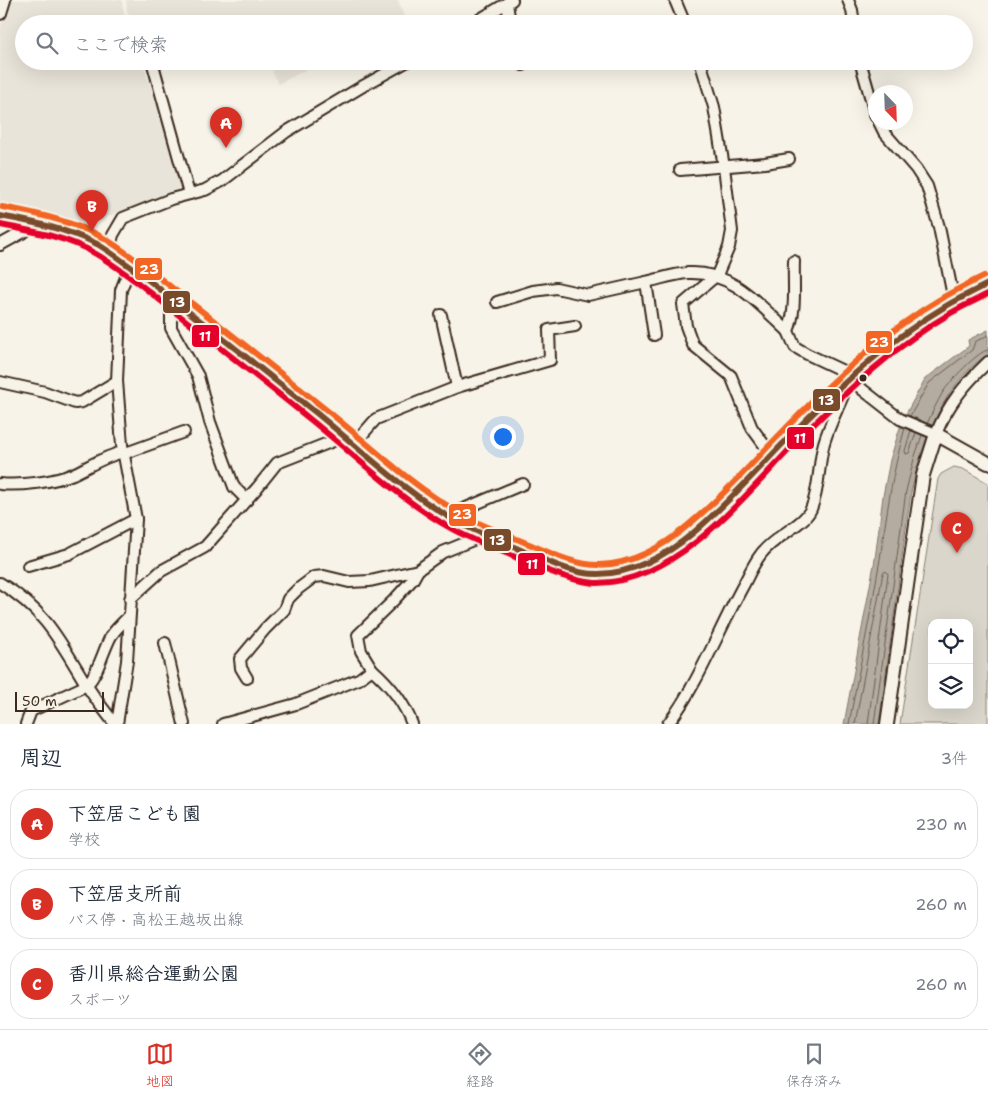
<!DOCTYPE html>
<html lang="ja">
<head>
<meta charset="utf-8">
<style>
	body { margin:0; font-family:"Shantell Sans","Klee One",sans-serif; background:#f2f2f3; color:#1f2937 }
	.controls { position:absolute; right:15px; bottom:15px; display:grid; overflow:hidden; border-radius:10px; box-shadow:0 5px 20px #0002 }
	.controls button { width:45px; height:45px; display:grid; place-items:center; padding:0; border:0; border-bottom:1px solid #e0e1e3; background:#fff; color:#1f2937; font:25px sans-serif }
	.compass { position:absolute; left:868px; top:85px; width:45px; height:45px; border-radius:50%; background:#fff; box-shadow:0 5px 20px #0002; rotate:157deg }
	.scale { position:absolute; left:15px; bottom:12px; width:89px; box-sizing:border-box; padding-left:5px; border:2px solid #3b2a1e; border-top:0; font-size:14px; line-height:18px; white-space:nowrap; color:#3b2a1e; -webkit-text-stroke:4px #f7f3e8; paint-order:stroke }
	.you { position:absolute; left:502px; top:436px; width:18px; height:18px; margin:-12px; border:4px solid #fff; border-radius:50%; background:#1a73e8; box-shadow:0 0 0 8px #1a73e833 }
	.badge { display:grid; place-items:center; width:32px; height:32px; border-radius:50%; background:#d93025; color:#fff; font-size:16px; font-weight:700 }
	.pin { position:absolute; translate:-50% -41px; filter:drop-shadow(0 1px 2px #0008) }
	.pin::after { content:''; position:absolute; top:26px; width:18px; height:15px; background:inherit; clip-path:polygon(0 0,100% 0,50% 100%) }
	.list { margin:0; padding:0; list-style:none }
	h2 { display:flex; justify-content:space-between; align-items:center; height:65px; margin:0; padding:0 20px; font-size:21px }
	h2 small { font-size:16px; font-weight:400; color:#747a83 }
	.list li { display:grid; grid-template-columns:32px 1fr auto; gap:15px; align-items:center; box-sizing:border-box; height:70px; margin:0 10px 10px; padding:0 10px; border:1px solid #e0e1e3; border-radius:20px }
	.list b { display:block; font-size:19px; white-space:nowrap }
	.list p { margin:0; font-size:16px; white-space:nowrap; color:#747a83 }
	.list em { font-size:16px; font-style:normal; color:#747a83 }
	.icon { flex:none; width:28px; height:28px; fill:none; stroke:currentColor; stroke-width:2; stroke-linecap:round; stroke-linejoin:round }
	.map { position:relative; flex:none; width:988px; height:724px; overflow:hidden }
	.search { position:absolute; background:#fff; box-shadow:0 5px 20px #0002; left:15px; right:15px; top:15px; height:55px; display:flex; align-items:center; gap:12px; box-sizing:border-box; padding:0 18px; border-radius:28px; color:#747a83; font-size:19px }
	.sheet { height:305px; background:#fff }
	nav { display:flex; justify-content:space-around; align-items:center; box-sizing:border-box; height:70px; border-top:1px solid #e0e1e3; background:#fff; font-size:14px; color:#747a83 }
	nav a { display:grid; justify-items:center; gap:2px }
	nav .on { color:#d93025 }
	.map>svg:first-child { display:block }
	.built { fill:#e9e4d9 }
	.green { fill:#dbd6cb; stroke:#8b8074; fill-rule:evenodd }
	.water { fill:#b4aca0; stroke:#84786c }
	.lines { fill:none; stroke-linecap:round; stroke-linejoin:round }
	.shore { stroke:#6b5e52; stroke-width:1 }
	.minor-casing { stroke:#3b2a1e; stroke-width:14 }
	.tertiary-casing { stroke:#3b2a1e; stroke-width:16 }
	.primary-casing { stroke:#3b2a1e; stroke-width:20 }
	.minor { stroke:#f7f3e8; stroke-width:10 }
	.tertiary { stroke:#f7f3e8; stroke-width:12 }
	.primary { stroke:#f7f3e8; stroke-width:16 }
	.bus-1-casing { stroke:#f7f3e8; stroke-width:10 }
	.bus-2-casing { stroke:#f7f3e8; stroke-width:10 }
	.bus-3-casing { stroke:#f7f3e8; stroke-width:10 }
	.bus-1 { stroke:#7a4b2a; stroke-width:6 }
	.bus-2 { stroke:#e4002b; stroke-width:6 }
	.bus-3 { stroke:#f26522; stroke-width:6 }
	.bus-dot { fill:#3b2a1e; stroke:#f7f3e8; stroke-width:2 }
	.line-badge { stroke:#f7f3e8; stroke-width:2 }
	.badge-label { font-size:14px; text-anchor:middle; font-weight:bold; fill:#fff }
</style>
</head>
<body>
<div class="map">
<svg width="988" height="724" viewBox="0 0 988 724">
	<rect width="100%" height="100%" fill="#f7f3e8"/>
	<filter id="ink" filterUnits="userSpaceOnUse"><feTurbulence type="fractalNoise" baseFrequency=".02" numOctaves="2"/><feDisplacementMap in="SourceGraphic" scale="10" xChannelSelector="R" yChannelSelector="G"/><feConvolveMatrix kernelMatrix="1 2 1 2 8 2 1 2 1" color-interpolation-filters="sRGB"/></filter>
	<g filter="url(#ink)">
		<!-- built -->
		<g class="built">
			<path d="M 10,0 L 122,0 L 123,9 L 128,24 L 24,24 L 24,61 L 142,61 L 182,180 L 176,193 L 83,225 L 68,220 L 0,209 L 0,28 Z"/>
			<path d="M 126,0 L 398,0 L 405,20 L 398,24 L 212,24 L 211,20 L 199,24 L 132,24 L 127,10 Z"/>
			<path d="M 268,61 L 323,61 L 278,84 Z"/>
		</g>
		<!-- green -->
		<path class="green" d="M 954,467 L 963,469 L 988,483 L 988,724 L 900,724 L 938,479 L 941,474 ZM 932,623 L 969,623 L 969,705 L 932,705 Z"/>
		<!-- water -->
		<path class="water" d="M 988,330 L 988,354 C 942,386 924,439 911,492 L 879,724 L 844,724 L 875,559 L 883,496 L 890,460 L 902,421 L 925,379 L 969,346 L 968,340 Z"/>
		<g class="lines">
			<!-- shore -->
			<g class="shore">
				<path d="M 910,416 L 929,383 L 972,350 L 975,342 L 988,335"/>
				<path d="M 927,424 C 932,413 937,402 943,392 C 950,382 976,352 988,350"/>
				<path d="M 911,430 L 905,451 L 906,454 L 909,453 L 916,433"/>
				<path d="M 849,724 C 859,669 871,614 880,559 C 887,513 892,473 905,428"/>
				<path d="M 855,724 L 883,573 L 886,571 L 888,574 L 868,724"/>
				<path d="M 874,724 L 906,491 L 914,459 L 922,435"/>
			</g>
			<!-- minor casing -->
			<g class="minor-casing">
				<g id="minor">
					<path d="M 675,0 L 685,24"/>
					<path d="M 848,0 L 852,10 L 854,24"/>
					<path d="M 507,3 L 510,24"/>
					<path d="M 472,24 L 512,0"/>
					<path d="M 152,61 L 189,194"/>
					<path d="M 521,61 L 523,65"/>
					<path d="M 700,61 L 714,107 L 724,167 L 732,231 L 729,247 L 717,275 L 683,304 L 686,326 L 693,345 L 731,376 L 752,428 L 771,454"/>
					<path d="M 860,61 L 876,117"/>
					<path d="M 879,122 L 884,132 L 916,169 L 927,186 L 939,227 L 954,301"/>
					<path d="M 680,170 L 765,163 L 789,159"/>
					<path d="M 0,245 L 38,224"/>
					<path d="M 109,252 L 113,235 L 123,218 L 171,199 L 205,190 L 222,181 L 286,132 L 363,86 L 408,61"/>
					<path d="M 794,261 C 793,283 797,310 788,331 L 795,347 L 807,354 L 841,370 L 863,390 L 900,419 L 936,434 C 948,404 965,384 988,362"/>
					<path d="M 176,302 L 171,314 L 171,328 L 198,376 L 210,422 L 234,487 L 247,500"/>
					<path d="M 497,302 L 533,291 L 556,288 L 588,295 L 646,282"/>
					<path d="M 441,315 L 457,387"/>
					<path d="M 654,335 L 646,282 C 660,279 674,274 688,273 C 733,271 758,304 788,331"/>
					<path d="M 0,382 L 45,392 L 75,403 L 82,402 L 117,381"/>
					<path d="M 355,443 L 376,419 L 457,387 L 550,360 L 549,330 L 575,326"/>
					<path d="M 123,454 L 184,432"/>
					<path d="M 0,484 C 21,486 54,482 73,474 C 90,466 105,456 123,452"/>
					<path d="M 447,516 L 523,484"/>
					<path d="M 28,566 L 69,554 L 136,519"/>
					<path d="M 0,583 C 46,611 59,640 86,684 C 94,698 105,711 115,724"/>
					<path d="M 130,599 L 161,571 L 205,547 L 257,488 L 277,463 L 346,436"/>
					<path d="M 165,643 L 184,724"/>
					<path d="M 372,669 L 361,651 L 358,635 L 394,600 L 413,579 L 418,570 L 443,552 L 485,535"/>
					<path d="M 247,678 L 241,668 L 240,659 L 265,629 L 284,610 L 288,599 L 298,589 L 314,577 L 324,576 L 349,582 L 370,581 L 418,570"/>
					<path d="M 26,724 L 31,711 L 87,685 C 99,671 102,654 110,638 C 114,630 123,623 129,616"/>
					<path d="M 117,724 L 127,661 L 136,519 L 122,445 L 117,381 L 121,290 L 130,267"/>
					<path d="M 223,724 L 296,704 L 359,679 L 372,669 C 389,684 404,702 412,724"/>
					<path d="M 668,724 C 699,683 719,629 744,584 C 749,574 754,563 761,554 C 773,537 803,526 811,509 C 820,488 818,465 824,443 C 830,422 841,403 848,383"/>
				</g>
			</g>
			<!-- tertiary casing -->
			<g class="tertiary-casing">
				<g id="tertiary">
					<path d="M 0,13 L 4,0"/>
					<path d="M 887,724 L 923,475 L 936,434 L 988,463"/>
				</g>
			</g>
			<!-- primary casing -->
			<g class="primary-casing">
				<path id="primary" d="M 0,216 C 29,221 56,227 83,238 C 105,246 123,262 142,275 C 200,321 258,367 315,412 C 359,447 400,487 447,516 C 470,531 498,540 524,551 C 547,561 572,573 598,574 C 633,575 677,549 701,526 C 791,440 872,336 988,284"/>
			</g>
			<!-- minor -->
			<use href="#minor" class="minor"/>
			<!-- tertiary -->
			<use href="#tertiary" class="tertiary"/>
			<!-- primary -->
			<use href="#primary" class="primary"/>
			<!-- bus-1 casing -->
			<g class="bus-1-casing">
				<path id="bus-1" d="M 0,216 C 33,222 67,229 97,244 C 113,253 127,265 142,275 C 200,321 258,366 315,412 C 361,449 404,492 456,521 C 477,533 501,541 523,551 C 547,561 572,574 598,574 C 632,574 667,555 693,533 C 731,501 765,461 800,426 C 845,381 892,338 946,306 C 960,298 974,291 988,284"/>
			</g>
			<!-- bus-2 casing -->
			<g class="bus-2-casing">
				<path id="bus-2" d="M 0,225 C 32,231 67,237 96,254 C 110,262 123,272 137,282 C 195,328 253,373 311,420 C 357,457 400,500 452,529 C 474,541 497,549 520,559 C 544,569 569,581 595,583 C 631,584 668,564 696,542 C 734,512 770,469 804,434 C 849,389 896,345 951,313 C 963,306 976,300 988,294"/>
			</g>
			<!-- bus-3 casing -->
			<g class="bus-3-casing">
				<path id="bus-3" d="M 2,207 C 36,213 72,221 102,237 C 118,246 133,258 147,268 C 204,313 262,358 319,404 C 365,440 407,483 458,512 C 480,526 506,534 529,544 C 551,553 574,565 599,565 C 631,565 664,546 687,526 C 726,494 759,455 794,420 C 839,375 887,330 942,298 C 956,290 970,283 984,276"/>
			</g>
			<!-- bus-1 -->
			<use href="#bus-1" class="bus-1"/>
			<!-- bus-2 -->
			<use href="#bus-2" class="bus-2"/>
			<!-- bus-3 -->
			<use href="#bus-3" class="bus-3"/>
		</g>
	</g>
	<!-- markers -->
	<circle class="bus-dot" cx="863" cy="378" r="4.5"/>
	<g class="line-badge">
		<rect x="134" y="257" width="29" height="24" rx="5" fill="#f26522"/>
		<rect x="162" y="290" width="29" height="24" rx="5" fill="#7a4b2a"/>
		<rect x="191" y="324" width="29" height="24" rx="5" fill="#e4002b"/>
		<rect x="865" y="330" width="28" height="24" rx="5" fill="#f26522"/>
		<rect x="812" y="388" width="29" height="24" rx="5" fill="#7a4b2a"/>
		<rect x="786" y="426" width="29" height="24" rx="5" fill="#e4002b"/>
		<rect x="448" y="503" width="29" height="24" rx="5" fill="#f26522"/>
		<rect x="483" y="528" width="29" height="24" rx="5" fill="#7a4b2a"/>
		<rect x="517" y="552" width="29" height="24" rx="5" fill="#e4002b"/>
	</g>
	<g class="badge-label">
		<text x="149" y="274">23</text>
		<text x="177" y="307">13</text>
		<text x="205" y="341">11</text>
		<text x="879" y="347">23</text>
		<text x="826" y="405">13</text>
		<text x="800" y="443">11</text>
		<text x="462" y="519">23</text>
		<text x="497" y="545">13</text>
		<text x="532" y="569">11</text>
	</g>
</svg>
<div class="controls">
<button><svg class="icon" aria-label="locate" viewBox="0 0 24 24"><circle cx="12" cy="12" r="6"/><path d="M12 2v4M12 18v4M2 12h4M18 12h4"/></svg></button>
<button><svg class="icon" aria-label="layers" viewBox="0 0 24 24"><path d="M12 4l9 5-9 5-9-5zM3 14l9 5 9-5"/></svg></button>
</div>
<svg class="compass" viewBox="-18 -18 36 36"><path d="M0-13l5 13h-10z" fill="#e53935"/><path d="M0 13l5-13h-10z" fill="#747a83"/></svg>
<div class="scale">50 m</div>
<div class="you"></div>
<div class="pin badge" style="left:226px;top:148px">A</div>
<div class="pin badge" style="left:92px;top:231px">B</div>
<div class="pin badge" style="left:957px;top:553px">C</div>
<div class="search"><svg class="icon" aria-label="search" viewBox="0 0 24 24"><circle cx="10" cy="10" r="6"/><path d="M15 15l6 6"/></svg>ここで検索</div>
</div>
<section class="sheet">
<h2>周辺<small>3件</small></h2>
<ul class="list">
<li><span class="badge">A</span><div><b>下笠居こども園</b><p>学校</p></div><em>230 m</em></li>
<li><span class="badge">B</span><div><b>下笠居支所前</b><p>バス停 · 高松王越坂出線</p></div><em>260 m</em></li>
<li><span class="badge">C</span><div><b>香川県総合運動公園</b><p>スポーツ</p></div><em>260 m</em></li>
</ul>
</section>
<nav>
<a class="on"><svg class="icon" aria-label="map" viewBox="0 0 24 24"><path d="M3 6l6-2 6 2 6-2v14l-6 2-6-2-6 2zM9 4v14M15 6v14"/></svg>地図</a>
<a><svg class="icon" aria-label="directions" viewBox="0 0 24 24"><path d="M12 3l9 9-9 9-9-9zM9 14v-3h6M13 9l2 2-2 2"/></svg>経路</a>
<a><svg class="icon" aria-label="saved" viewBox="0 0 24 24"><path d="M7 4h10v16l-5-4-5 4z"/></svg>保存済み</a>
</nav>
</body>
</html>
